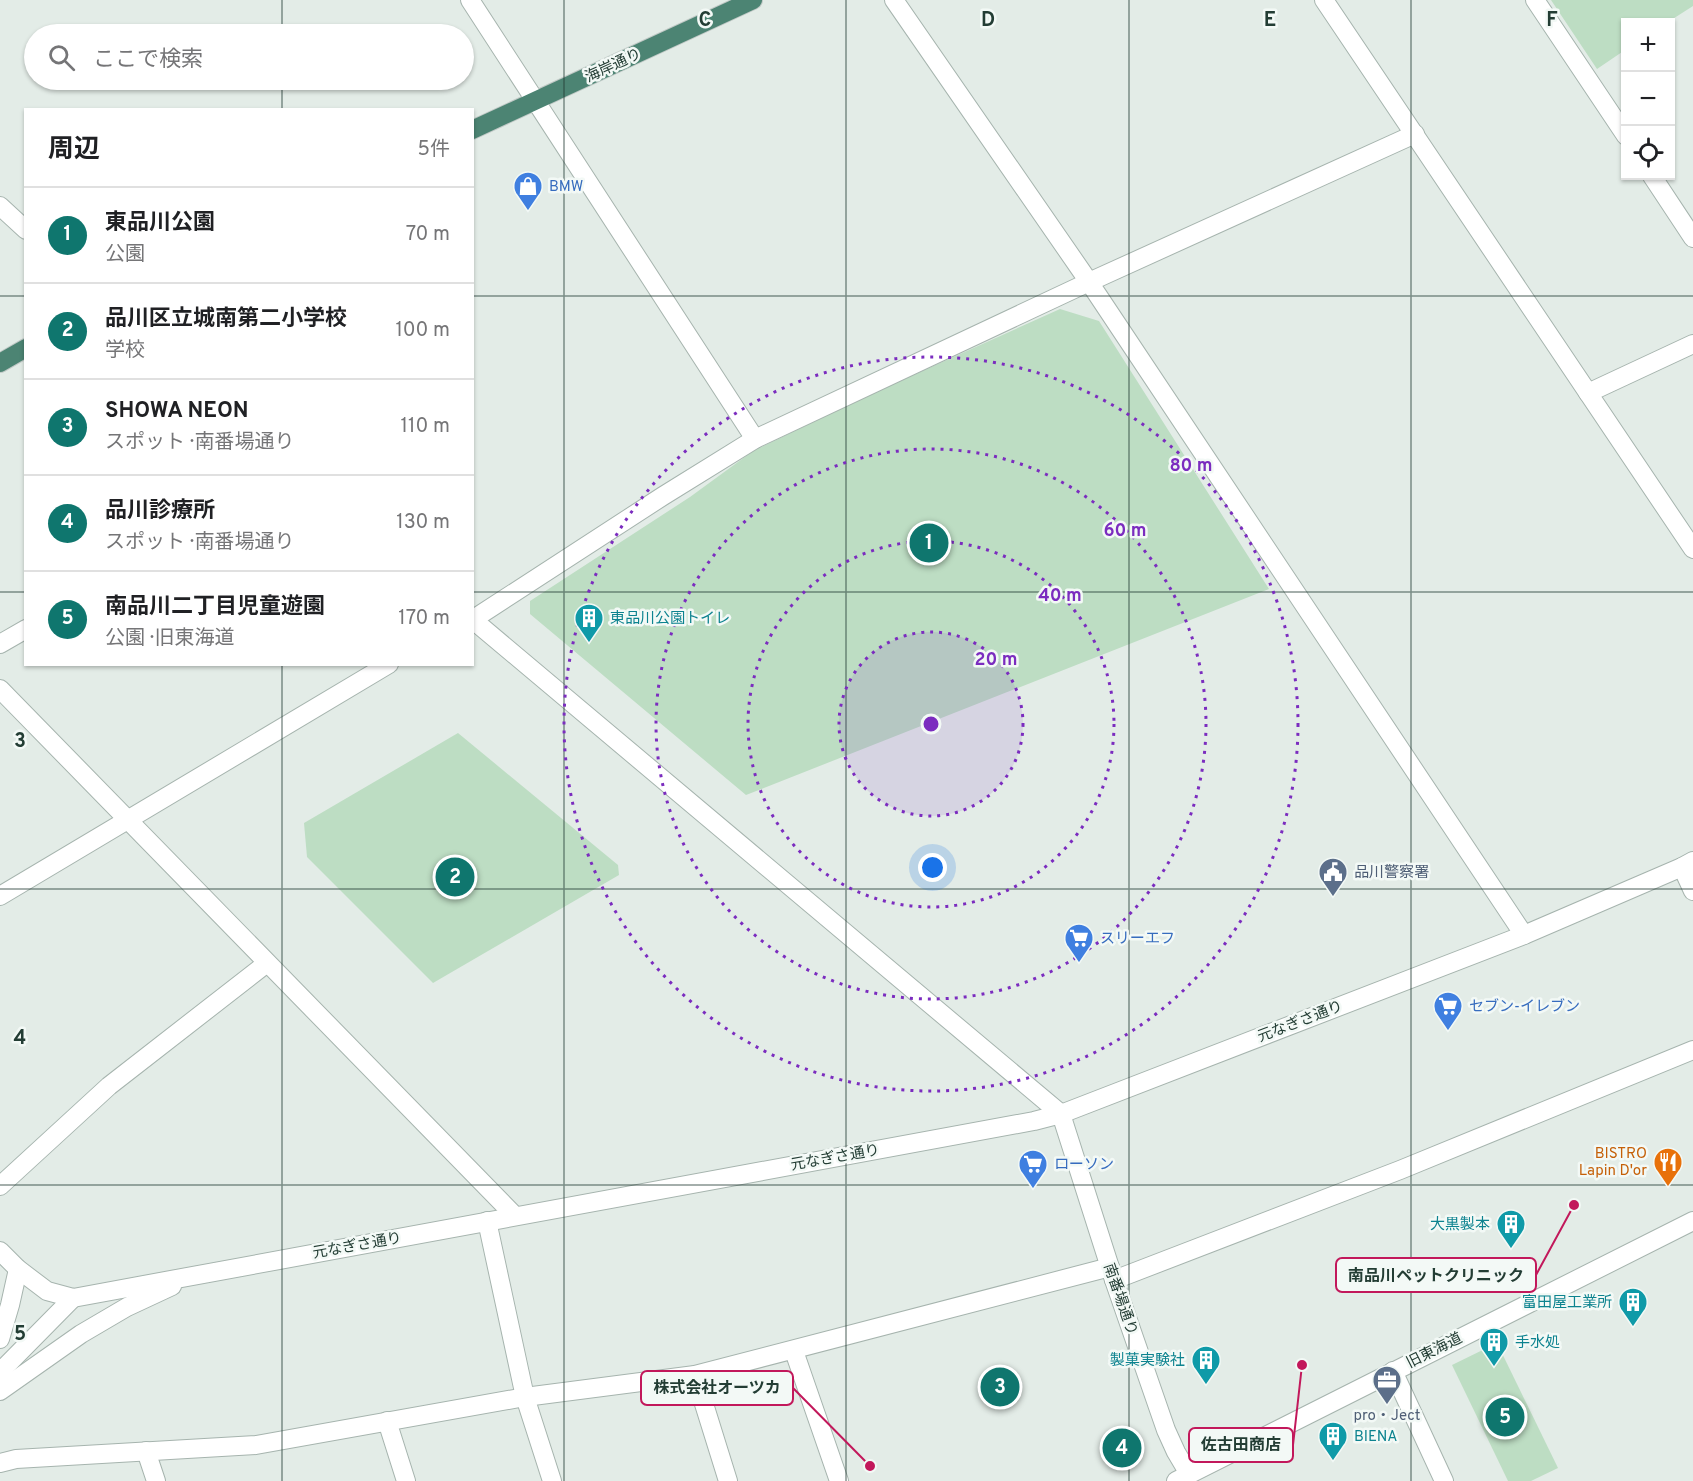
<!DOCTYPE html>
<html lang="ja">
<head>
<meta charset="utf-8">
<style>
	body { margin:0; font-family:Overpass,"Noto Sans JP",sans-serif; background:#f2f2f2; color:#202124 }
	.controls { position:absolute; right:18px; top:18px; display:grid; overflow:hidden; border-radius:0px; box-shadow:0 2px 4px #0004 }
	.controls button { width:54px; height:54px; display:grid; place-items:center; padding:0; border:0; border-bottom:2px solid #e0e0e0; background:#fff; color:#202124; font:30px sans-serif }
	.you { position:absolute; left:933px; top:868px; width:21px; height:21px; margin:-15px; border:4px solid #fff; border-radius:50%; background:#1a73e8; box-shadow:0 0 0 9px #1a73e833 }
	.badge { display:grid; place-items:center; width:39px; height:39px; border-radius:50%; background:#0f766e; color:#fff; font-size:20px; font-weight:700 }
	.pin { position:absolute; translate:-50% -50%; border:3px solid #fff; box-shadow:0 2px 6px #0006 }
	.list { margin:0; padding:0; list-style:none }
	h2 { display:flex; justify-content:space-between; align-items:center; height:78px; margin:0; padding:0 24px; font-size:26px }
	h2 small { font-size:20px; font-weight:400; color:#757577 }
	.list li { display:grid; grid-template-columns:39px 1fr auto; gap:18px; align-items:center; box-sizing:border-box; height:96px; padding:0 24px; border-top:2px solid #e0e0e0 }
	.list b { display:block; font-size:22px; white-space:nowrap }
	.list p { margin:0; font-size:20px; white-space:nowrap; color:#757577 }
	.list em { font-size:20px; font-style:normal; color:#757577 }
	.icon { flex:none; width:33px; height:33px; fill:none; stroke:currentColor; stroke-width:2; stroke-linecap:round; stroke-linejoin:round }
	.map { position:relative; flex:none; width:1693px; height:1481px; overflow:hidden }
	.search { position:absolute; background:#fff; box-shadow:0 2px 4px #0004; left:24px; top:24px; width:450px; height:66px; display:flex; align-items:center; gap:15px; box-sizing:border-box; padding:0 21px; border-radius:33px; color:#757577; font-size:22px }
	.panel { position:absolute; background:#fff; box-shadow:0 2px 4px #0004; left:24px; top:108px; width:450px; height:558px; border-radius:0px }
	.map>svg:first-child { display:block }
	.park { fill:#bdddc3 }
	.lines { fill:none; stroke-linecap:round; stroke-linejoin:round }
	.service-casing { stroke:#a6b4ae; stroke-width:20 }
	.minor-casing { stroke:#a6b4ae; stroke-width:20 }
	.tertiary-casing { stroke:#a6b4ae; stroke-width:20 }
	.trunk-casing { stroke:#c1c9c6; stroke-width:20 }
	.service { stroke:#fff; stroke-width:18 }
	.minor { stroke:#fff; stroke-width:18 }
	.tertiary { stroke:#fff; stroke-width:18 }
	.trunk { stroke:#4c8473; stroke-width:18 }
	.grid { fill:none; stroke:#233d34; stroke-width:1.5; stroke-opacity:0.55 }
	.ring { fill:none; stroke:#7b2cbf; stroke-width:3; stroke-dasharray:3 6 }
	.labels { text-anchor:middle; stroke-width:5; stroke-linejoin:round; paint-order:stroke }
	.street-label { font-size:15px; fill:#233d34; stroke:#f3f9f6 }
	.shop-label { font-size:15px; fill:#366cbe; stroke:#f3f9f6; text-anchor:start }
	.culture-label { font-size:15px; fill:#0d838f; stroke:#f3f9f6; text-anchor:start }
	.service-label { font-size:15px; fill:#4e5e75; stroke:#f3f9f6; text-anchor:start }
	.food-label { font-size:15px; fill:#c56008; stroke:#f3f9f6; text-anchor:end }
	.grid-label { font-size:20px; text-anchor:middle; font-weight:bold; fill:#233d34; stroke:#f3f9f6; stroke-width:5; stroke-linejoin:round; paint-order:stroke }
	.centre { fill:#7b2cbf; stroke:#f3f9f6; stroke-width:3 }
	.ring-label { font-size:18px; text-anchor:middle; font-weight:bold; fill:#7b2cbf; stroke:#f3f9f6; stroke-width:5; stroke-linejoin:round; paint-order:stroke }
	.leader { fill:none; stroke:#c2185b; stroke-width:2 }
	.callout-dot { fill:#c2185b; stroke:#f3f9f6; stroke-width:2 }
	.callout { fill:#f3f9f6; stroke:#c2185b; stroke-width:2 }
	.callout-label { font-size:16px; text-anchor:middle; font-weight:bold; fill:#233d34 }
</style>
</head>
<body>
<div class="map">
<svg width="1693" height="1481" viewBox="0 0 1693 1481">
	<rect width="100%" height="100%" fill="#e3ece7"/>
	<!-- park -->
	<g class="park">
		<path d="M 1551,0 L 1693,0 L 1693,6 L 1668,22 L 1626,22 L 1625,50 L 1597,69 Z"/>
		<path d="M 1060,309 L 1099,321 L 1269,589 L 746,795 L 530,614 L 530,601 L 690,497 L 753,451 L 869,395 Z"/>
		<path d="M 458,733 L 618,865 L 619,875 L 433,983 L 307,857 L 304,823 Z"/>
		<path d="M 1497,1343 L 1558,1468 L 1531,1481 L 1508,1481 L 1452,1365 Z"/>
	</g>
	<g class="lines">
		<!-- service casing -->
		<g class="service-casing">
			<g id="service">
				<path d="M 1682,867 L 1693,891"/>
				<path d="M 1114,1280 L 1400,1170 L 1693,1050"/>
				<path d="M 794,1351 L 839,1481"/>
				<path d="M 695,1375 L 728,1481"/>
				<path d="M 387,1421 L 406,1481"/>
				<path d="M 146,1451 L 156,1481"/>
			</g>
		</g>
		<!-- minor casing -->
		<g class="minor-casing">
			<g id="minor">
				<path d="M 470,0 L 755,439"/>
				<path d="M 894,0 L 1089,282 L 1524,935"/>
				<path d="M 1324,0 L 1693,549"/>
				<path d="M 1535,0 L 1626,136"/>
				<path d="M 1652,176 L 1693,238"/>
				<path d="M 1588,393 L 1693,344"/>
				<path d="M 472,620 L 663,496 L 755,439 L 1089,282 L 1415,134"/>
				<path d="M 0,644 L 26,629"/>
				<path d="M 0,689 L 515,1216"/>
				<path d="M 0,896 L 389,664"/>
				<path d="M 0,1186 L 109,1086 L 267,963"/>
				<path d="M 487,1221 L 525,1397 L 552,1481"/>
				<path d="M 1393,1371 L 1444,1481"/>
				<path d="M 0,1463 L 16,1459 L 256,1445 L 525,1397 L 695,1375 L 1110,1267"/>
			</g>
		</g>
		<!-- tertiary casing -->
		<g class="tertiary-casing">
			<g id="tertiary">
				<path d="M 0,206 L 26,230"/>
				<path d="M 472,619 L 1061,1114 L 1114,1280 L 1166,1430 L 1176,1452 L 1189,1474"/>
				<path d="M 0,1251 L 18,1269 L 47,1291 L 73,1298 L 1034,1121 L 1061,1114 L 1524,935 L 1682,867 L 1693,861"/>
				<path d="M 0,1339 L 10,1305 L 18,1269"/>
				<path d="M 0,1372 L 73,1298"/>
				<path d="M 0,1391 L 81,1334 L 127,1307 L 172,1286"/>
				<path d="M 1176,1481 L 1693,1221"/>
			</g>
		</g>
		<!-- trunk casing -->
		<g class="trunk-casing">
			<g id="trunk">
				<path d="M 472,130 L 753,0"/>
				<path d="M 0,363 L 26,348"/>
			</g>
		</g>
		<!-- service -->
		<use href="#service" class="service"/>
		<!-- minor -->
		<use href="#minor" class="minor"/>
		<!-- tertiary -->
		<use href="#tertiary" class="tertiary"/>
		<!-- trunk -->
		<use href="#trunk" class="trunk"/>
	</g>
	<!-- grid -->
	<path class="grid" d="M 282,0 L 282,34M 564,0 L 564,1481M 846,0 L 846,1481M 1129,0 L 1129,1481M 1411,0 L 1411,1481M 282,80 L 282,110M 0,296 L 26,296M 472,296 L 1693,296M 0,592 L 26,592M 472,592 L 1693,592M 282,664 L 282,1481M 0,889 L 1693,889M 0,1185 L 1693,1185"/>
	<!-- distance rings -->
	<circle cx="931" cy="724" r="92" fill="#7b2cbf" fill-opacity=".12"/>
	<g class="ring">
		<circle cx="931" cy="724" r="92"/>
		<circle cx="931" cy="724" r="183"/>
		<circle cx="931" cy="724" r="275"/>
		<circle cx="931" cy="724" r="367"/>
	</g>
	<!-- icons -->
	<defs>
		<g id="shop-pin" transform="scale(1.5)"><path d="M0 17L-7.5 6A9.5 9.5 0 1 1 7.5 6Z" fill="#3f7fe0" stroke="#f3f9f6"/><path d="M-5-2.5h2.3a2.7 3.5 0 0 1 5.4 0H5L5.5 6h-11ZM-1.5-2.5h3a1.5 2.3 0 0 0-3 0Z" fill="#fff"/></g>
		<g id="building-pin" transform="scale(1.5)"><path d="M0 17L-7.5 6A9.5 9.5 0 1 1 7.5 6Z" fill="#0f9aa8" stroke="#f3f9f6"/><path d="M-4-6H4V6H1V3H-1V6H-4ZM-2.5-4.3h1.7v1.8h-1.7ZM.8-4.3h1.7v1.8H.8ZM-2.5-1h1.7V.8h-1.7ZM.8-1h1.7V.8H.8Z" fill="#fff"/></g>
		<g id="civic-pin" transform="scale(1.5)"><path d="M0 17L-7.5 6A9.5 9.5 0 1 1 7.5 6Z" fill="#5c6f8a" stroke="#f3f9f6"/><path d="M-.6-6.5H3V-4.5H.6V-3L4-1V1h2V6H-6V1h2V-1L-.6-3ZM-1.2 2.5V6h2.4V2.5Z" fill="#fff"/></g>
		<g id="supermarket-pin" transform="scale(1.5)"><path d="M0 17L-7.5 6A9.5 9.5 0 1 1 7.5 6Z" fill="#3f7fe0" stroke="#f3f9f6"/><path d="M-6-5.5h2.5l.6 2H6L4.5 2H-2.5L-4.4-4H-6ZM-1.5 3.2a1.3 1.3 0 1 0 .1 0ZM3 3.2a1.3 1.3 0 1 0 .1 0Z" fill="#fff"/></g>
		<g id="restaurant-pin" transform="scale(1.5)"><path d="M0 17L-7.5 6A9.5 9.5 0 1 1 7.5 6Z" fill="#e8710a" stroke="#f3f9f6"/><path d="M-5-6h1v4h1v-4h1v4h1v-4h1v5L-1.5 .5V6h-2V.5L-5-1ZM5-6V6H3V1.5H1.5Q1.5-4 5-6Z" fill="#fff"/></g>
		<g id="office-pin" transform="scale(1.5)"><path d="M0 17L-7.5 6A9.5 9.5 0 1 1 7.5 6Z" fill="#5c6f8a" stroke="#f3f9f6"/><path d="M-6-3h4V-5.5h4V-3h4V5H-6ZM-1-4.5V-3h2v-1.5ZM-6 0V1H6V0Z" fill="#fff"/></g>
	</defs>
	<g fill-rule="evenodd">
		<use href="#shop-pin" x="528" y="186"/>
		<use href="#building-pin" x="589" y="618"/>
		<use href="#civic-pin" x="1333" y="872"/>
		<use href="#supermarket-pin" x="1079" y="938"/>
		<use href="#supermarket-pin" x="1448" y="1006"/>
		<use href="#restaurant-pin" x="1668" y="1162"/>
		<use href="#supermarket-pin" x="1033" y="1164"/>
		<use href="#building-pin" x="1511" y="1224"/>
		<use href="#building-pin" x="1633" y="1302"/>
		<use href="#building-pin" x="1494" y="1342"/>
		<use href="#building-pin" x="1206" y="1360"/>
		<use href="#office-pin" x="1387" y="1380"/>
		<use href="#building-pin" x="1333" y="1436"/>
	</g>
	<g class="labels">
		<!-- street labels -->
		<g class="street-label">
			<text transform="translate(613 65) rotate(-25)" y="5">海岸通り</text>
			<text transform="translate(1300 1021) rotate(-21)" y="5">元なぎさ通り</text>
			<text transform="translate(835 1157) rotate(-10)" y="5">元なぎさ通り</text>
			<text transform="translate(357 1245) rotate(-10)" y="5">元なぎさ通り</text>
			<text transform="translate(1121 1299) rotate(71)" y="5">南番場通り</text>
			<text transform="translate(1434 1350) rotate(-27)" y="5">旧東海道</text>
		</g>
		<!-- shop labels -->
		<g class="shop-label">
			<text x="549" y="191">BMW</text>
			<text x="1100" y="943">スリーエフ</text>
			<text x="1469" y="1011">セブン-イレブン</text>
			<text x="1054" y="1169">ローソン</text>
		</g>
		<!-- culture labels -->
		<g class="culture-label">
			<text x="610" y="623">東品川公園トイレ</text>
			<text x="1490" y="1229" text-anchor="end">大黒製本</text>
			<text x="1612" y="1307" text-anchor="end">富田屋工業所</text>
			<text x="1515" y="1347">手水処</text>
			<text x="1185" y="1365" text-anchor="end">製菓実験社</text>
			<text x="1354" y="1441">BIENA</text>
		</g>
		<!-- service labels -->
		<g class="service-label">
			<text x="1354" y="877">品川警察署</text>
			<text x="1387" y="1420" text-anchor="middle">pro・Ject</text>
		</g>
		<!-- food labels -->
		<g class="food-label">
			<text x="1647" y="1158">BISTRO<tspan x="1647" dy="17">Lapin D'or</tspan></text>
		</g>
	</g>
	<g class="grid-label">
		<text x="705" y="26">C</text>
		<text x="988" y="26">D</text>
		<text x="1270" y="26">E</text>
		<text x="1552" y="26">F</text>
		<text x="20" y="747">3</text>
		<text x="20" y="1044">4</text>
		<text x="20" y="1340">5</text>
	</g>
	<circle cx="931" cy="724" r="9" class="centre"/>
	<g class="ring-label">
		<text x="1191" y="471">80 m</text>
		<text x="1125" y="536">60 m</text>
		<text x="1060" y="601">40 m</text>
		<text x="996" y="665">20 m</text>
	</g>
	<!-- callouts -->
	<path class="leader" d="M1574 1205L1536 1275M870 1466L793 1388M1302 1365L1293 1445"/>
	<g class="callout-dot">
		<circle cx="1574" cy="1205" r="6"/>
		<circle cx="870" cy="1466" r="6"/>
		<circle cx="1302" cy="1365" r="6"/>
	</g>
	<g class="callout">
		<rect x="1336" y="1258" width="200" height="34" rx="6"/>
		<rect x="641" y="1371" width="152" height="34" rx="6"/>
		<rect x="1189" y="1428" width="104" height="34" rx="6"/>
	</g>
	<g class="callout-label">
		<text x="1436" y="1281">南品川ペットクリニック</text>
		<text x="717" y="1393">株式会社オーツカ</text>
		<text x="1241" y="1450">佐古田商店</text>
	</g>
</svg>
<div class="controls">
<button>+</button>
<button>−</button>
<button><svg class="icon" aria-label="locate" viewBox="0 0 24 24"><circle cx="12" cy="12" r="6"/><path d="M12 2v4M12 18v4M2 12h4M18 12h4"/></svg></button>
</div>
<div class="you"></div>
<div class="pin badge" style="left:929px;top:543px">1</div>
<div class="pin badge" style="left:455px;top:877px">2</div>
<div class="pin badge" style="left:1000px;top:1387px">3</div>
<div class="pin badge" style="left:1122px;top:1448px">4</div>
<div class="pin badge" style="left:1505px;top:1417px">5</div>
<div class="search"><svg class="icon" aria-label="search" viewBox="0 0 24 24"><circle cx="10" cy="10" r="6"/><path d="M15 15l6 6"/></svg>ここで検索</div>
<section class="panel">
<h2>周辺<small>5件</small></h2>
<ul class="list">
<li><span class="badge">1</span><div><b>東品川公園</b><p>公園</p></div><em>70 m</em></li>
<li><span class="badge">2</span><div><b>品川区立城南第二小学校</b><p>学校</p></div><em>100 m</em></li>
<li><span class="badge">3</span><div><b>SHOWA NEON</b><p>スポット · 南番場通り</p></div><em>110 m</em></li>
<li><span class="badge">4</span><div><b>品川診療所</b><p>スポット · 南番場通り</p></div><em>130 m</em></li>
<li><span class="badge">5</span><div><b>南品川二丁目児童遊園</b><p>公園 · 旧東海道</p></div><em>170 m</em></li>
</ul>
</section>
</div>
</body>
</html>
